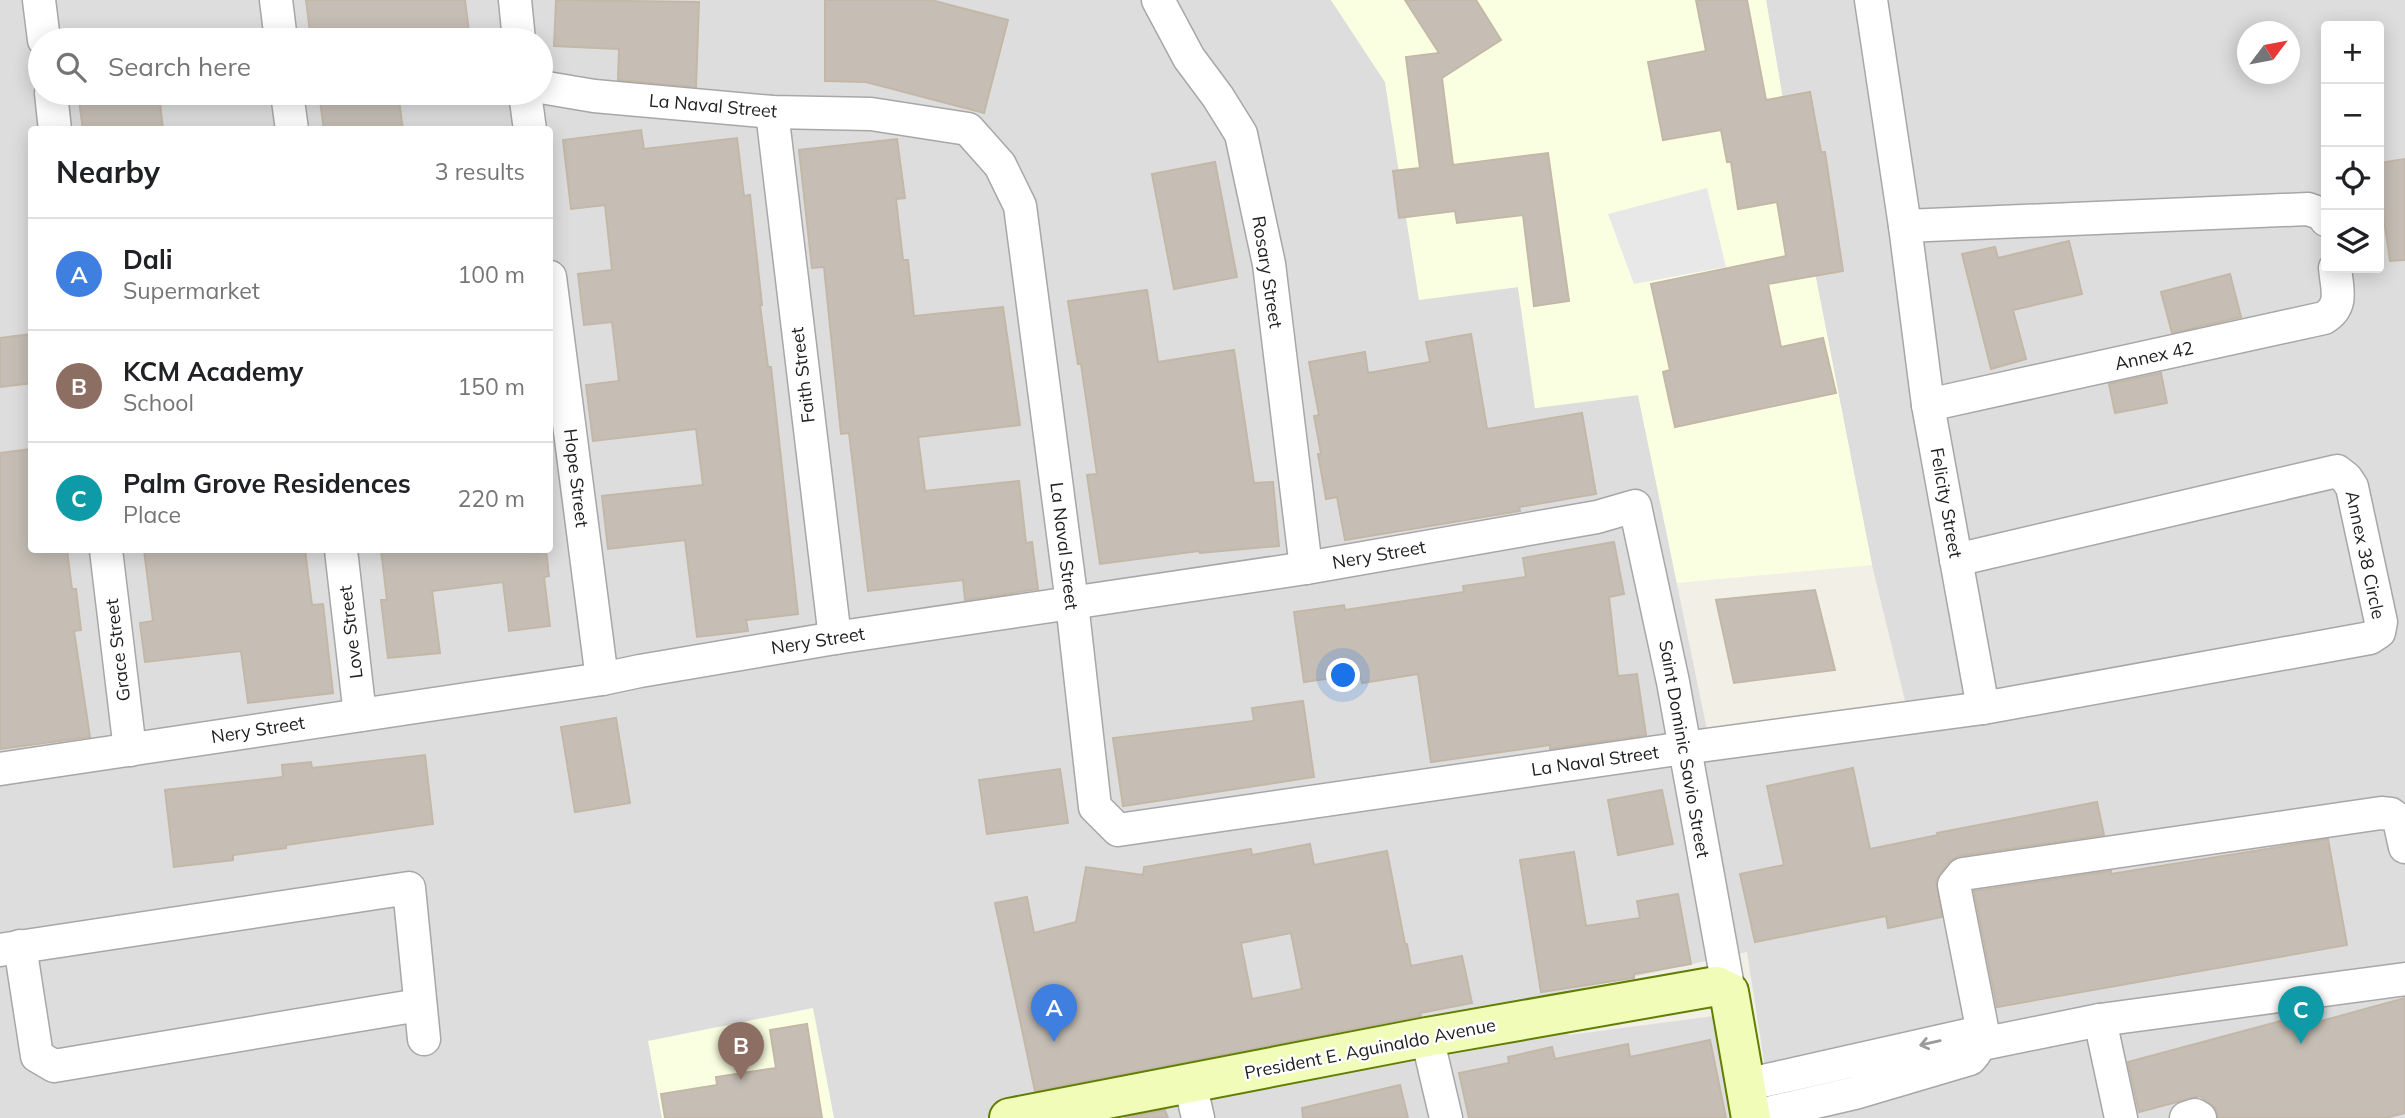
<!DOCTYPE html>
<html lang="en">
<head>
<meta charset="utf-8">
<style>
	body { margin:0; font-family:Mulish,sans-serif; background:#f2f2f2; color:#202124 }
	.controls { position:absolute; right:21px; top:21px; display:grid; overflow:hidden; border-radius:7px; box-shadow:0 4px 18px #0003 }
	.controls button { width:63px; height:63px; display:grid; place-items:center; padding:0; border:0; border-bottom:2px solid #e0e0e0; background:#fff; color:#202124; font:35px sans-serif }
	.compass { position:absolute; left:2237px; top:21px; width:63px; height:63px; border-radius:50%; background:#fff; box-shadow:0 4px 18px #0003; rotate:58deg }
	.you { position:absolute; left:1344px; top:676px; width:24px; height:24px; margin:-18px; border:5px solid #fff; border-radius:50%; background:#1a73e8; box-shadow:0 0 0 10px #1a73e833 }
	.badge { display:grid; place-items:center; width:46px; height:46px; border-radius:50%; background:#111827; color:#fff; font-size:23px; font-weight:700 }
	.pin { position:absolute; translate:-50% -58px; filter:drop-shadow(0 2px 4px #0008) }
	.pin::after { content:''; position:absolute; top:37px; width:24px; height:21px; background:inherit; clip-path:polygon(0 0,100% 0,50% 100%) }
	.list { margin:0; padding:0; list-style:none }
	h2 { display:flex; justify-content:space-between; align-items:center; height:91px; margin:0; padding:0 28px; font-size:30px }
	h2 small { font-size:23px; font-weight:400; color:#757577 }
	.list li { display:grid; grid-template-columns:46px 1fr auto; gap:21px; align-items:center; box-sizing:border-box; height:112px; padding:0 28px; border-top:2px solid #e0e0e0 }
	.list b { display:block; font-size:26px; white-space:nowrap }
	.list p { margin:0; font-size:23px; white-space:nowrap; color:#757577 }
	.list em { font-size:23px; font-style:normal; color:#757577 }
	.icon { flex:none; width:38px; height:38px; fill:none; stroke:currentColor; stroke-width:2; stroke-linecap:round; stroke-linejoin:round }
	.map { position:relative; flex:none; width:2405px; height:1118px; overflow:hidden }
	.search { position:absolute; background:#fff; box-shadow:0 4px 18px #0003; left:28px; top:28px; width:525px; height:77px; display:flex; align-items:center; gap:18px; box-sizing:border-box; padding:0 24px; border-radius:38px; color:#757577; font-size:26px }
	.panel { position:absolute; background:#fff; box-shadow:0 4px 18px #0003; left:28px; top:126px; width:525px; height:427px; border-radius:7px }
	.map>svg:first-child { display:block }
	.residential { fill:#dedddd; fill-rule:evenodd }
	.education { fill:#fbffe1 }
	.parking { fill:#e8e8e8 }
	.building { fill:#c6beb5; stroke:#c3b7a7; stroke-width:2; fill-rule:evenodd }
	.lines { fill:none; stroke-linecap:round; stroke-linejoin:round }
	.street-casing { stroke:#a7a7a7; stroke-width:35 }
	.secondary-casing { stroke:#607e00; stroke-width:42 }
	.street { stroke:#fff; stroke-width:32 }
	.secondary { stroke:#f0fcb8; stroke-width:38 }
	.oneway { stroke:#9b9b9b }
	.labels { text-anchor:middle; stroke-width:5; stroke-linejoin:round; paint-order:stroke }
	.street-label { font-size:18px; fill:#202020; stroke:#fff }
</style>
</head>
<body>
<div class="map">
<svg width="2405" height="1118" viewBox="0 0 2405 1118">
	<rect width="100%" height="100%" fill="#f1efe6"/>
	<!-- residential -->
	<path class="residential" d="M 0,0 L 1331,0 L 1385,82 L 1419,299 L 1518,287 L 1535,408 L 1638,395 L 1707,730 L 1907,709 L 1872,565 L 1796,176 L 1766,0 L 2405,0 L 2405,1118 L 1773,1118 L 1747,952 L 1561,993 L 1569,1035 L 1714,1016 L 1733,1118 L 0,1118 ZM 2326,26 L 2379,26 L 2379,268 L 2326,268 ZM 2248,32 L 2290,32 L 2290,74 L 2248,74 ZM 40,40 L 541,40 L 541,93 L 40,93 ZM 32,130 L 550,130 L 550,550 L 32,550 Z"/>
	<!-- education -->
	<g class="education">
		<path d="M 1331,0 L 1766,0 L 1796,176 L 1872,565 L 1677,583 L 1638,395 L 1535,408 L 1518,287 L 1419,300 L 1385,82 Z"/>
		<path d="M 813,1008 L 834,1118 L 662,1118 L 648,1041 Z"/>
	</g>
	<!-- parking -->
	<path class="parking" d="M 1707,188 L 1726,267 L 1634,284 L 1608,214 Z"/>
	<!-- building -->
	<g class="building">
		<path d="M 306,0 L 465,0 L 470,40 L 311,40 Z"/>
		<path d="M 556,0 L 699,2 L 696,87 L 618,80 L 619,49 L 554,46 Z"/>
		<path d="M 825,0 L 931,0 L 1008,20 L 984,113 L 866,82 L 825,81 Z"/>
		<path d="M 1405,0 L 1476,0 L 1501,40 L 1442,78 L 1453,165 L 1548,153 L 1569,301 L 1534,306 L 1523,215 L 1457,223 L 1455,211 L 1399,218 L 1393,171 L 1420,168 L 1406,57 L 1439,53 Z"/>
		<path d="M 1696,0 L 1747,0 L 1766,100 L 1810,92 L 1821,152 L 1825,152 L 1843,271 L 1768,284 L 1781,347 L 1823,338 L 1836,393 L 1675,427 L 1663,372 L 1670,370 L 1651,284 L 1786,256 L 1777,202 L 1738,209 L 1731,162 L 1727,162 L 1721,130 L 1663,140 L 1648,62 L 1706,51 Z"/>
		<path d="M 78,93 L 159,93 L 163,130 L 83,130 Z"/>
		<path d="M 319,93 L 398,93 L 403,130 L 324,130 Z"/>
		<path d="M 641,130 L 644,149 L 737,138 L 744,196 L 750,195 L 762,305 L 760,305 L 768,367 L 771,367 L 798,614 L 746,620 L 748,631 L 697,637 L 685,540 L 608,549 L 602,496 L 703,485 L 696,429 L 593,441 L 586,385 L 619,381 L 612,322 L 584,325 L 578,274 L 612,270 L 605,205 L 571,209 L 563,140 Z"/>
		<path d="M 897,139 L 905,198 L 896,199 L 903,260 L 908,260 L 914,316 L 1003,307 L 1020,425 L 918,437 L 925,491 L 1019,481 L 1026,543 L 1032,542 L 1038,589 L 965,600 L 963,580 L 868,591 L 849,433 L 841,434 L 824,267 L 812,268 L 799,150 Z"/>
		<path d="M 2405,159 L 2405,260 L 2390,261 L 2379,185 L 2379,163 Z"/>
		<path d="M 1215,162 L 1237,277 L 1174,289 L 1152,174 Z"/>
		<path d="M 2069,241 L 2082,294 L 2013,310 L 2026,359 L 1991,369 L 1962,254 L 1995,247 L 1998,258 Z"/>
		<path d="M 2230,274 L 2241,317 L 2172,333 L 2161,292 Z"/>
		<path d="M 1147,290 L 1158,362 L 1234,350 L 1254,483 L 1273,482 L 1279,546 L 1200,553 L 1199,551 L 1100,564 L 1087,475 L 1097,474 L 1081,364 L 1078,364 L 1068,301 Z"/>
		<path d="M 32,334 L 32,383 L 0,387 L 0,338 Z"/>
		<path d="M 1471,334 L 1487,429 L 1582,413 L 1596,494 L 1519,507 L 1520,511 L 1345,540 L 1337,497 L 1326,499 L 1318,454 L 1321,454 L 1314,416 L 1319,415 L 1309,362 L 1365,352 L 1368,373 L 1430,362 L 1426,342 Z"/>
		<path d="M 2161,373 L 2167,403 L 2115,413 L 2109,384 Z"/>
		<path d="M 32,449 L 32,550 L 67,550 L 72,589 L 76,589 L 81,630 L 74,631 L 90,737 L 0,749 L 0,453 Z"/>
		<path d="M 1614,542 L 1624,594 L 1609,597 L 1618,676 L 1637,674 L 1646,735 L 1550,749 L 1550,745 L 1431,762 L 1418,674 L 1362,683 L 1360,674 L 1304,682 L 1294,612 L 1344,605 L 1345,610 L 1464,592 L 1463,586 L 1526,577 L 1523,558 Z"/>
		<path d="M 144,550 L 305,550 L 312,605 L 323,604 L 333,693 L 248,703 L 241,651 L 145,662 L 140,623 L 153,621 Z"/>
		<path d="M 381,550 L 546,550 L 549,576 L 544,577 L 550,626 L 509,631 L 503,582 L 432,591 L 440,653 L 388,658 L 381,600 L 387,600 Z"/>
		<path d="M 1815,590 L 1835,670 L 1734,683 L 1716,600 Z"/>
		<path d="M 1303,701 L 1314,777 L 1123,806 L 1113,738 L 1254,721 L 1252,708 Z"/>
		<path d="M 616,718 L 630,803 L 575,812 L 561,727 Z"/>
		<path d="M 425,755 L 433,824 L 286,845 L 286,848 L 233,855 L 233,860 L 174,867 L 165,790 L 283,777 L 282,765 L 311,762 L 312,768 Z"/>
		<path d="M 1853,768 L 1870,849 L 1938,835 L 1937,833 L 2097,802 L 2104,835 L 1959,856 L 1949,862 L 1936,880 L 1942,917 L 1888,928 L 1886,916 L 1755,942 L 1740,874 L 1784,865 L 1767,786 Z"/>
		<path d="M 1060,769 L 1068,823 L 987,834 L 979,780 Z"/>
		<path d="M 1662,790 L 1673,844 L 1618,855 L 1608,800 Z"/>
		<path d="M 2328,839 L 2347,945 L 1997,1007 L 1974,891 L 2111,871 L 2111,874 Z"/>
		<path d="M 1310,844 L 1314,865 L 1387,851 L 1405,944 L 1407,944 L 1411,966 L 1462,956 L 1472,1003 L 1420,1013 L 1421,1016 L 1035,1091 L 995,903 L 1027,897 L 1034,933 L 1076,922 L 1086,867 L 1143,875 L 1144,867 L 1251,849 L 1252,855 ZM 1291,933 L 1302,989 L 1252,999 L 1241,943 Z"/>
		<path d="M 1574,852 L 1586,926 L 1640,918 L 1637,901 L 1678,894 L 1691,964 L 1634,974 L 1634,978 L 1541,992 L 1520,860 Z"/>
		<path d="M 2405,998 L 2405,1113 L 2385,1118 L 2218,1118 L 2216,1109 L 2200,1096 L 2139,1112 L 2128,1062 L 2311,1013 L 2314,1023 Z"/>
		<path d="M 807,1024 L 822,1118 L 665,1118 L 661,1094 L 717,1085 L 716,1077 L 776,1068 L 770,1030 Z"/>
		<path d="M 1710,1040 L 1726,1118 L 1469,1118 L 1459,1073 L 1509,1063 L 1508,1057 L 1552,1047 L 1555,1059 L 1628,1044 L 1630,1057 Z"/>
		<path d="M 1400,1085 L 1408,1118 L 1303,1118 L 1302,1108 Z"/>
		<path d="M 1165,1110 L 1168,1118 L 1124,1118 Z"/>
	</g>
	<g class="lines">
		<!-- street casing -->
		<g class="street-casing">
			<g id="street">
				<path d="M 39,0 L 44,40"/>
				<path d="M 276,0 L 281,40"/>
				<path d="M 515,0 L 519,40"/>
				<path d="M 1158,0 L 1189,58 L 1218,97 L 1241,134 L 1269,264 L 1306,568"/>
				<path d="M 1871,0 L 1905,226 L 1928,405 L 1983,708"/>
				<path d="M 541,87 L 594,96 L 772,112 L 871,114 L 968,129 L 1000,165 L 1020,206 L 1072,603 L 1095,807 L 1118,830 L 1684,748 L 1983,708 L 2370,638 L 2379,632 L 2381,622 L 2352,487 L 2346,478 L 2337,471 L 1956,560"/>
				<path d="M 51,93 L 55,130"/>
				<path d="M 287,93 L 292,130"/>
				<path d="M 525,93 L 530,130"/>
				<path d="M 772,112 L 835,638"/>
				<path d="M 1905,226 L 2308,209 L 2322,214 L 2326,220"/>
				<path d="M 550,277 L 602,679"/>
				<path d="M 1928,405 L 2324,318 C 2344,306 2337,289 2335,268"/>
				<path d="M 106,550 L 130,750"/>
				<path d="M 341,550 L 360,715"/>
				<path d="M 0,769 L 602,679 L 640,671 L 835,638 L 1306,568 L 1597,517 L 1635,506 L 1673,682 L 1729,992"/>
				<path d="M 20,946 L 37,1056 L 54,1066 L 419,1005"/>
				<path d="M 0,950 L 409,888 L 424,1039"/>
				<path d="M 2100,1020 L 2121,1118"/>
				<path d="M 1427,1037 L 1446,1118"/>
				<path d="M 1985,1043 L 1954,885 L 1963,874 L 2381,813 L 2391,814 L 2399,820 L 2405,847"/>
				<path d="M 1977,1045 L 2100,1020 L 2405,979"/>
				<path d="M 1190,1083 L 1198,1118"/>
				<path d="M 1745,1085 L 1967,1035 L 1977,1045 L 1975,1053 L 1970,1059 L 1855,1093 L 1750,1117"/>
				<path d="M 2186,1118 L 2195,1115 L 2200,1118"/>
			</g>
		</g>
		<!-- secondary casing -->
		<g class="secondary-casing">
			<path id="secondary" d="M 1009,1118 L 1427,1037 L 1717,986 L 1729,992 L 1751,1118"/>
		</g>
		<!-- street -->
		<use href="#street" class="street"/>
		<!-- secondary -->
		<use href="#secondary" class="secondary"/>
	</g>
	<!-- one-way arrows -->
	<defs><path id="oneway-shaft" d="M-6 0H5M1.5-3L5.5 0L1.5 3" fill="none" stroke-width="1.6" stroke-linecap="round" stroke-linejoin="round" transform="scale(1.75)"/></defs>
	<use class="oneway" href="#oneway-shaft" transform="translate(1930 1043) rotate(167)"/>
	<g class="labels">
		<!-- street labels -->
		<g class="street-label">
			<text transform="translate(713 106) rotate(5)" y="6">La Naval Street</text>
			<text transform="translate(1267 272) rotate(81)" y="6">Rosary Street</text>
			<text transform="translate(2154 356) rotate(-12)" y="6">Annex 42</text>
			<text transform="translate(803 375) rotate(-97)" y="6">Faith Street</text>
			<text transform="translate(576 478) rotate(83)" y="6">Hope Street</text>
			<text transform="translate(1946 503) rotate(80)" y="6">Felicity Street</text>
			<text transform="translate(1064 546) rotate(83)" y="6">La Naval Street</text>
			<text transform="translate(1379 555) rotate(-10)" y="6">Nery Street</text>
			<text transform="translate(2365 555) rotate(78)" y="6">Annex 38 Circle</text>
			<text transform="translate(351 632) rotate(-97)" y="6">Love Street</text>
			<text transform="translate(818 641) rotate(-9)" y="6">Nery Street</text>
			<text transform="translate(118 650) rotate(-97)" y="6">Grace Street</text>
			<text transform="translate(258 730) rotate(-9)" y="6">Nery Street</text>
			<text transform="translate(1684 749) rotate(80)" y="6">Saint Dominic Savio Street</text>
			<text transform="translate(1595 761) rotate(-8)" y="6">La Naval Street</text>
			<text transform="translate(1370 1049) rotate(-11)" y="6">President E. Aguinaldo Avenue</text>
		</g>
	</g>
</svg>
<div class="controls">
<button>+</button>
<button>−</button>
<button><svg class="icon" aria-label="locate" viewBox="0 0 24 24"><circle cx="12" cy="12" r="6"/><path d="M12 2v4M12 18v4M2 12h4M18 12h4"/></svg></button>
<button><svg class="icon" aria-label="layers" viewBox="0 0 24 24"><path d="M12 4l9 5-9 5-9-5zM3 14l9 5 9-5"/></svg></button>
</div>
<svg class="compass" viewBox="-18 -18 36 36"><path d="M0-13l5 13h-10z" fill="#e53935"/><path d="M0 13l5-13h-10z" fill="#757577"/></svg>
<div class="you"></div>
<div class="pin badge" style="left:1054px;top:1042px;background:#3f7fe0">A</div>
<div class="pin badge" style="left:741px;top:1080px;background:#8d6e63">B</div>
<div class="pin badge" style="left:2301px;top:1044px;background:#0f9aa8">C</div>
<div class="search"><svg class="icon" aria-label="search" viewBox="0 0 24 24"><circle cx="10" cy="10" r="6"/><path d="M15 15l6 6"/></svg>Search here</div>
<section class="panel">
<h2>Nearby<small>3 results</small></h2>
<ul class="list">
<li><span class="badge" style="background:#3f7fe0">A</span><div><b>Dali</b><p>Supermarket</p></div><em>100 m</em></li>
<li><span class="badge" style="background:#8d6e63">B</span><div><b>KCM Academy</b><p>School</p></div><em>150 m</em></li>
<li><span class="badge" style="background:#0f9aa8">C</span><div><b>Palm Grove Residences</b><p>Place</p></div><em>220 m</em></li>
</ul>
</section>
</div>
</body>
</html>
